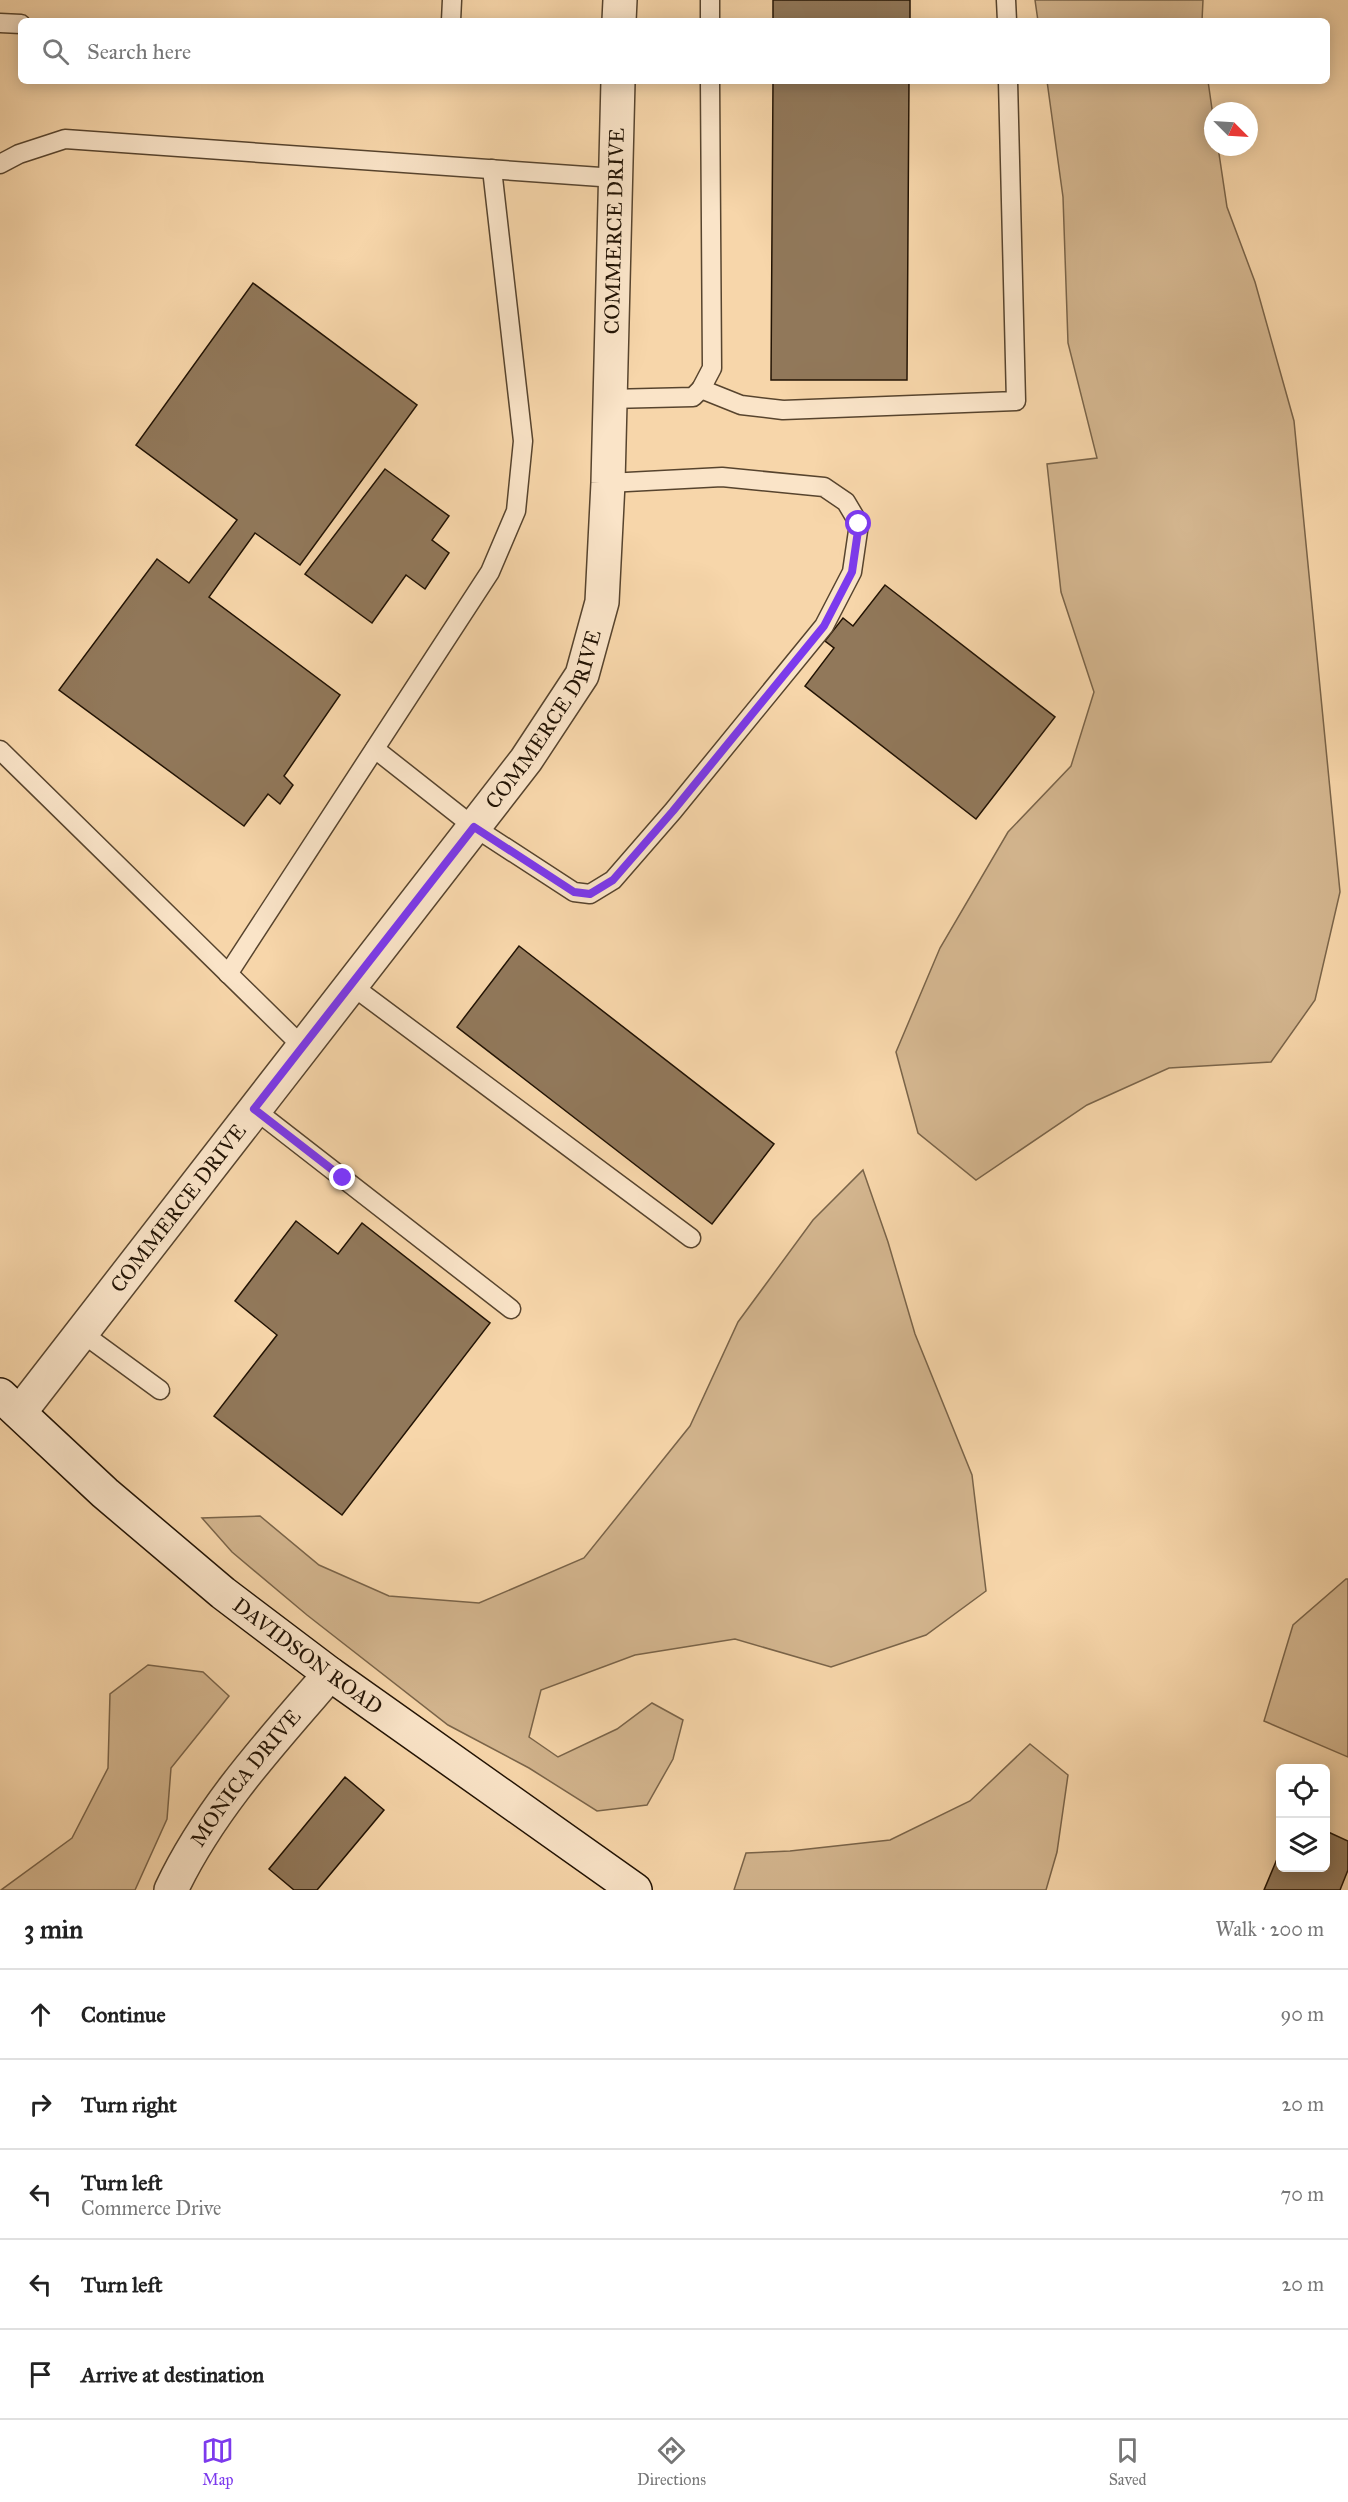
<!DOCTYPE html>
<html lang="en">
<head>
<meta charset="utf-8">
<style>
	body { margin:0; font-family:"IM FELL Great Primer",serif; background:#f2f2f2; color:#222 }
	.controls { position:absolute; right:18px; bottom:18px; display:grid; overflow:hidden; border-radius:9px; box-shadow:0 3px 15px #0003 }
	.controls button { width:54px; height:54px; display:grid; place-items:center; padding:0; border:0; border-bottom:2px solid #e0e0e0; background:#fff; color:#222; font:30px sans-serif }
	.compass { position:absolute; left:1204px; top:102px; width:54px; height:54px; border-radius:50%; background:#fff; box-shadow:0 3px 15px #0003; rotate:114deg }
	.stop { position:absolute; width:18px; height:18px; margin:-14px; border:4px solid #7c3aed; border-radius:50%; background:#fff }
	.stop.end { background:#7c3aed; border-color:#fff; box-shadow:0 2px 6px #0008 }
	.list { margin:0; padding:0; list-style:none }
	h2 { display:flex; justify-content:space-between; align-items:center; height:78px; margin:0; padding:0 24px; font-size:26px }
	h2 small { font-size:20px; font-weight:400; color:#767676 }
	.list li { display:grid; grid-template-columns:39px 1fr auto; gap:18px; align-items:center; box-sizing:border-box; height:90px; padding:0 24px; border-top:2px solid #e0e0e0 }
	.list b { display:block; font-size:22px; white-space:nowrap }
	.list p { margin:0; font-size:20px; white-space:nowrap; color:#767676 }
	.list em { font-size:20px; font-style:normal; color:#767676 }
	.icon { flex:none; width:33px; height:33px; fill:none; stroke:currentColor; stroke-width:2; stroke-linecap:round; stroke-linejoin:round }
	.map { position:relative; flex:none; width:1348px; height:1890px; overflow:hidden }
	.search { position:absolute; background:#fff; box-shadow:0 3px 15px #0003; left:18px; right:18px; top:18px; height:66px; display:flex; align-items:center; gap:15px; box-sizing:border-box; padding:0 21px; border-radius:9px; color:#767676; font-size:22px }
	.sheet { height:528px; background:#fff }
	nav { display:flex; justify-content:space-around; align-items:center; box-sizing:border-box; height:84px; border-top:2px solid #e0e0e0; background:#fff; font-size:16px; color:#767676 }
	nav a { display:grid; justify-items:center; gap:3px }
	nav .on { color:#7c3aed }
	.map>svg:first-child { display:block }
	.green { fill:#d3b58e; stroke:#7a6449; stroke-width:1.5 }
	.building { fill:#91785a; stroke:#221304; stroke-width:1.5 }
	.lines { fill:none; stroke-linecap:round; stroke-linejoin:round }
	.lane-casing { stroke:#57442e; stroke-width:21 }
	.street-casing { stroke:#57442e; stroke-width:36 }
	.secondary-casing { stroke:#221304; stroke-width:36 }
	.lane { stroke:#fae4c8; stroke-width:18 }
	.street { stroke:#fae4c8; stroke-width:33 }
	.secondary { stroke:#fae4c8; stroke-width:33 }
	.route { stroke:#7c3aed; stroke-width:8 }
	.labels { text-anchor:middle; stroke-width:5; stroke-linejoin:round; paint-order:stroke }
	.street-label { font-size:21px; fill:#221304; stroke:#fae4c8 }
</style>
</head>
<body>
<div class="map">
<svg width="1348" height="1890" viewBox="0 0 1348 1890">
	<rect width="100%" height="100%" fill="#f7d6aa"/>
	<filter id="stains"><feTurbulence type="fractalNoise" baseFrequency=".00333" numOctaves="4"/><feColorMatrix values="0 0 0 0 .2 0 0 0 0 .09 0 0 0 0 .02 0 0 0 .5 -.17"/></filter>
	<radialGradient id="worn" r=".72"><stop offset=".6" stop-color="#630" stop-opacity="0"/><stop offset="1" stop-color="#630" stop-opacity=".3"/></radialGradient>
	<!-- green -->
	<g class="green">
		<path d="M 1035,0 L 1203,0 L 1202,21 L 1038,21 Z"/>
		<path d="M 1047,81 L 1208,81 L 1213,116 L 1213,147 L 1218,147 L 1227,207 L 1255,282 L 1294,421 L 1340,892 L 1315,1000 L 1271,1062 L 1169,1068 L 1087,1105 L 976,1180 L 918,1133 L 896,1052 L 940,948 L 1008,832 L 1071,766 L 1094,692 L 1061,592 L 1047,464 L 1097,458 L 1068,343 L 1063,197 Z"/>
		<path d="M 863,1170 L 888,1242 L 915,1334 L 972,1475 L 986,1591 L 926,1635 L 831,1667 L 735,1639 L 635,1655 L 541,1690 L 529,1737 L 558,1757 L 617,1729 L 652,1703 L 683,1720 L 673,1759 L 647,1805 L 597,1811 L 529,1768 L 448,1725 L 307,1615 L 232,1552 L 202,1518 L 260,1516 L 319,1565 L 389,1596 L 479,1603 L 584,1558 L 690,1426 L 738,1322 L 813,1220 Z"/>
		<path d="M 1346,1579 L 1348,1579 L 1348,1757 L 1264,1721 L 1293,1625 Z"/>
		<path d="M 148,1665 L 203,1672 L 229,1696 L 171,1768 L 167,1819 L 135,1890 L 1,1890 L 72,1838 L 108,1768 L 110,1694 Z"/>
		<path d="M 1030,1744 L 1068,1775 L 1057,1852 L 1046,1890 L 734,1890 L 746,1853 L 790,1851 L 890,1840 L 970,1801 Z"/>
	</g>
	<!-- building -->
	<g class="building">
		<rect x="773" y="0" width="137" height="21"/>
		<path d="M 773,81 L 909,81 L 907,380 L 771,380 Z"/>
		<path d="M 253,283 L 417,405 L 300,565 L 255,533 L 209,597 L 340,695 L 284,776 L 293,785 L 280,804 L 268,794 L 244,826 L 59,690 L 157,559 L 189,583 L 237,520 L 136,445 Z"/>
		<path d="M 385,469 L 449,516 L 432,540 L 449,553 L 425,589 L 406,575 L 372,623 L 305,574 Z"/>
		<path d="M 885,585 L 1055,717 L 976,819 L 805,686 L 834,648 L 825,641 L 843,618 L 853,626 Z"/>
		<path d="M 519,946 L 774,1144 L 712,1224 L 457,1027 Z"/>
		<path d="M 296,1221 L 338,1254 L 362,1223 L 490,1323 L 342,1515 L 214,1416 L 277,1335 L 235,1301 Z"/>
		<path d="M 345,1777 L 384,1810 L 317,1890 L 294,1890 L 269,1869 Z"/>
		<path d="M 1326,1831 L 1348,1841 L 1348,1870 L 1340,1890 L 1264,1890 L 1280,1852 L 1280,1868 L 1326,1868 Z"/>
	</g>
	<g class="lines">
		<!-- lane casing -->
		<g class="lane-casing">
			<g id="lane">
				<path d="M 710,0 L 710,21"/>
				<path d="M 1006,0 L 1007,21"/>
				<path d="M 451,21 L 452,0"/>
				<path d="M 0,23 L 21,24"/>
				<path d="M 0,164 L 19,154 L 65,139 L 615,178"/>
				<path d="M 701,389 L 741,405 L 783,410 L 1016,401 L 1008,81"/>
				<path d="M 609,399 L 693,397 L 701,389 L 712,368 L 710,81"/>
				<path d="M 375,749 L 474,827 L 574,892 L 590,894 L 613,880 L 673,811 L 824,626 L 852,572 L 859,524 L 846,502 L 824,487 L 722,477 L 608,483"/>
				<path d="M 0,750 L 303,1047"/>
				<path d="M 228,974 L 490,572 L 516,511 L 523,441 L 492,169"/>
				<path d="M 351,985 L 691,1238"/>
				<path d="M 254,1109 L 511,1309"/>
				<path d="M 82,1333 L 160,1390"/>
			</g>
		</g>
		<!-- street casing -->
		<g class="street-casing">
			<g id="street">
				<path d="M 619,21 L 620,0"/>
				<path id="s1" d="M 20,1412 L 526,760 L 582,675 L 602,602 L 608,483 L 618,81"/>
				<path id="s2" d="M 171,1890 C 209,1809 272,1741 330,1674"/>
			</g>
		</g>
		<!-- secondary casing -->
		<g class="secondary-casing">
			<g id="secondary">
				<path id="s3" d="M 0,1395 L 105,1493 L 223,1593 L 330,1674 L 635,1890"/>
			</g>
		</g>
		<!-- lane -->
		<use href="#lane" class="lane"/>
		<!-- street -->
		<use href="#street" class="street"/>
		<!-- secondary -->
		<use href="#secondary" class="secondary"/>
	</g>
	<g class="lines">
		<!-- route -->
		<path class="route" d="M 343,1178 L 254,1109 L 474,827 L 574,892 L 590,894 L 613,880 L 673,811 L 824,626 L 852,572 L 859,524"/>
	</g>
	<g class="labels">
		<!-- street labels -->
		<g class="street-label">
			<text dy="7" stroke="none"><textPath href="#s1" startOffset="1374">COMMERCE DRIVE</textPath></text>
			<text dy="7" stroke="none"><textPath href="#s1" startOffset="870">COMMERCE DRIVE</textPath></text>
			<text dy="7" stroke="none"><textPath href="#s1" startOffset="258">COMMERCE DRIVE</textPath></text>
			<text dy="7" stroke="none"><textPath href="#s3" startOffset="404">DAVIDSON ROAD</textPath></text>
			<text dy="7" stroke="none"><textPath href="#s2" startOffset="135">MONICA DRIVE</textPath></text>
		</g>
	</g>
	<rect width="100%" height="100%" filter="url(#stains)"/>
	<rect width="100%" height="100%" fill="url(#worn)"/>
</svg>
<div class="controls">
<button><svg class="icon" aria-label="locate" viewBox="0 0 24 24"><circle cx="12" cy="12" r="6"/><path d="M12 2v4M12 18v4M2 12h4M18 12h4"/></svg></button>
<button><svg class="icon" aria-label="layers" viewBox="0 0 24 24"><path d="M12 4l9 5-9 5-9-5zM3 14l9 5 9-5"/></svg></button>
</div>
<svg class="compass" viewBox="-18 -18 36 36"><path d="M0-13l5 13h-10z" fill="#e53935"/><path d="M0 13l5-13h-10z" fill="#767676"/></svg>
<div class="stop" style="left:859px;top:524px"></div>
<div class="stop end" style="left:343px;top:1178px"></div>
<div class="search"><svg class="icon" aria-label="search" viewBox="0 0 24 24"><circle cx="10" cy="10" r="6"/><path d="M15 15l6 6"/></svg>Search here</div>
</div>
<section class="sheet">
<h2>3 min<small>Walk · 200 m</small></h2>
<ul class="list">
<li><svg class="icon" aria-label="ahead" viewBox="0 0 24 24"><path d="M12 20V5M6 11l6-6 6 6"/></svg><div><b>Continue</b></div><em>90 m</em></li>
<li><svg class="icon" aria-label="right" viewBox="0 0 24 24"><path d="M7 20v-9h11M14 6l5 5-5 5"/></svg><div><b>Turn right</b></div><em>20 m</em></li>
<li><svg class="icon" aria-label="left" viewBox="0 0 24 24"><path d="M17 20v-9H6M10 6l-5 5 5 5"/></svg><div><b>Turn left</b><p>Commerce Drive</p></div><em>70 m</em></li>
<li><svg class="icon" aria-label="left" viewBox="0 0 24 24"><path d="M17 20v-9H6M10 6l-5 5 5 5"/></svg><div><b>Turn left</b></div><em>20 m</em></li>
<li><svg class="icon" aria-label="arrive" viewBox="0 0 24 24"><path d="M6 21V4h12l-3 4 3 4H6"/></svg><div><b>Arrive at destination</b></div></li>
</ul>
</section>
<nav>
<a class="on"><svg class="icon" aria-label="map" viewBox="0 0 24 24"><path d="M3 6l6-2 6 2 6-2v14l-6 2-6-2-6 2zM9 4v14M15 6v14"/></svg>Map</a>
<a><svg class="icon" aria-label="directions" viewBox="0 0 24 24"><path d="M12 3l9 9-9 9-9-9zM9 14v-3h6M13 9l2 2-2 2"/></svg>Directions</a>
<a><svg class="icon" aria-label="saved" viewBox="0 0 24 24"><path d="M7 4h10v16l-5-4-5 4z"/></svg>Saved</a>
</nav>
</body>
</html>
